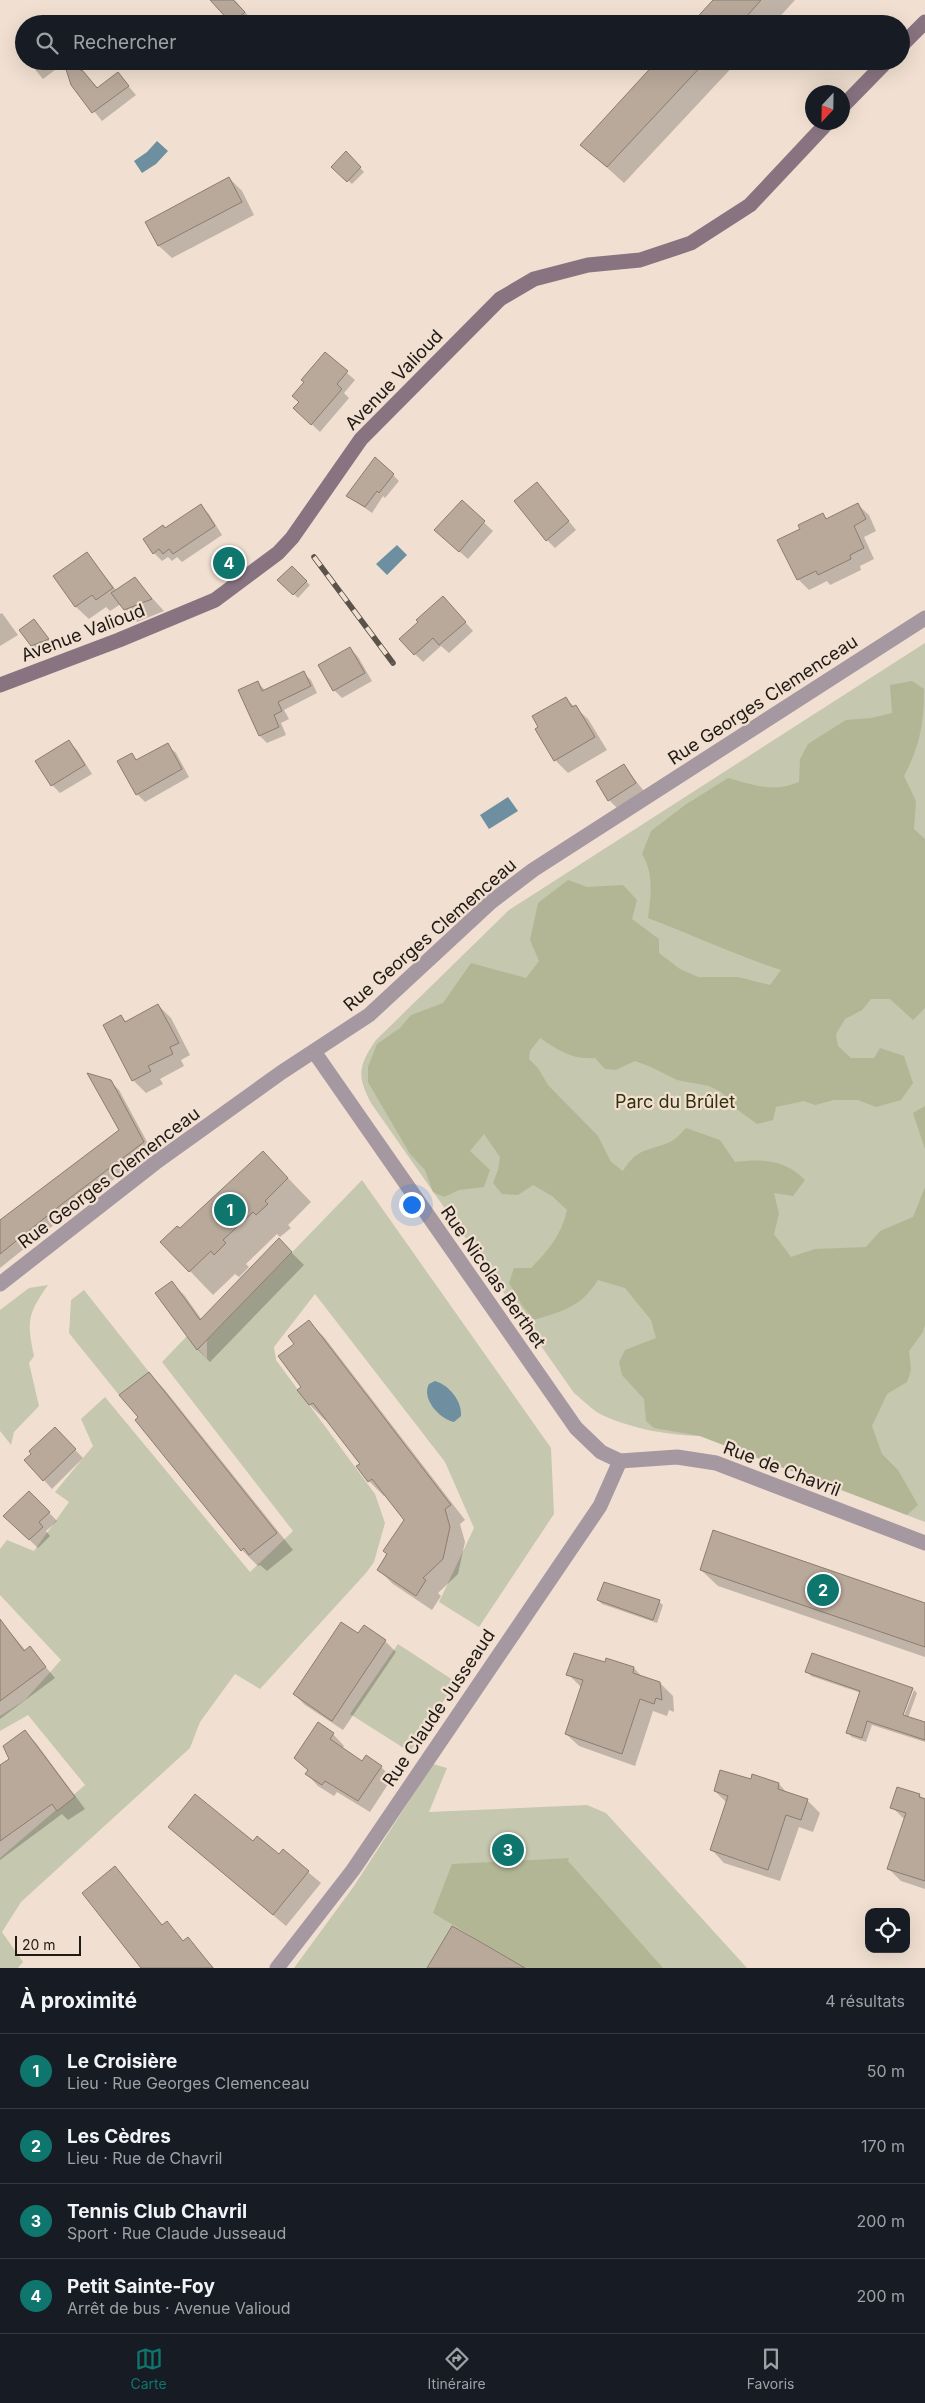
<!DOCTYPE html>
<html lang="fr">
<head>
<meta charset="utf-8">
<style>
	body { margin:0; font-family:Inter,sans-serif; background:#242831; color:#f1f3f6 }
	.controls { position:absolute; right:15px; bottom:15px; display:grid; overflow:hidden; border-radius:10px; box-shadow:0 5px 20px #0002 }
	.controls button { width:45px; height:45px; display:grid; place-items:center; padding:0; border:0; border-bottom:1px solid #363941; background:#171b24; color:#f1f3f6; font:25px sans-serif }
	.compass { position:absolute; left:805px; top:85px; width:45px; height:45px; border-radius:50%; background:#171b24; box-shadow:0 5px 20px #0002; rotate:202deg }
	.scale { position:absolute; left:15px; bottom:12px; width:66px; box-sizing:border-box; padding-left:5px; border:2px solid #201a15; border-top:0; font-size:14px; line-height:18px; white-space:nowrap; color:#201a15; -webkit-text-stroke:4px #f1e0d1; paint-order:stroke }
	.you { position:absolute; left:411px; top:1204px; width:18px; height:18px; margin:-12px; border:4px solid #fff; border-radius:50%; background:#1a73e8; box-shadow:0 0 0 8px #1a73e833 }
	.badge { display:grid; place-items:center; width:32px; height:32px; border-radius:50%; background:#0f766e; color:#fff; font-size:16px; font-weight:700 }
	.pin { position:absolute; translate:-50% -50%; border:2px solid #fff; box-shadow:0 1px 5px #0006 }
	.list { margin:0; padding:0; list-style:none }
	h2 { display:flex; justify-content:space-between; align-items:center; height:65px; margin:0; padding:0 20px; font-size:21px }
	h2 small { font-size:16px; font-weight:400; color:#9ea1a6 }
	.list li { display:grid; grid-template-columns:32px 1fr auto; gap:15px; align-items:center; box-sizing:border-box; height:75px; padding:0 20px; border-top:1px solid #363941 }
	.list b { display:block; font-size:19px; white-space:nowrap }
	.list p { margin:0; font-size:16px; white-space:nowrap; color:#9ea1a6 }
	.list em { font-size:16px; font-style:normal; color:#9ea1a6 }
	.icon { flex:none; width:28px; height:28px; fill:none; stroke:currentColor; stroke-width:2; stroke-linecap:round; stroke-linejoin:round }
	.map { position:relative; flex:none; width:925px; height:1968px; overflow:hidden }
	.search { position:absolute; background:#171b24; box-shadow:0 5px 20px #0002; left:15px; right:15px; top:15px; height:55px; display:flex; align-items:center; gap:12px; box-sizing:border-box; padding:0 18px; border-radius:28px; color:#9ea1a6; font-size:19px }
	.sheet { height:365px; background:#171b24 }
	nav { display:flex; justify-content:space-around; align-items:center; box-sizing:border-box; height:70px; border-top:1px solid #363941; background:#171b24; font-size:14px; color:#9ea1a6 }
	nav a { display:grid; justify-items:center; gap:2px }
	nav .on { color:#0f766e }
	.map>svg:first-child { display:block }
	.green { fill:#c5c7ae }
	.forest { fill:#b3b695 }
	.water { fill:#6d8fa0 }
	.shadow { fill:#0003 }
	.building { fill:#b9a99b; stroke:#8c7d70 }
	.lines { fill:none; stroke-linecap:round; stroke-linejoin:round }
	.street { stroke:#a698a1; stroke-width:15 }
	.secondary { stroke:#887481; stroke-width:15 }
	.rail-casing { stroke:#5b524a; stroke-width:5.5 }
	.rail { stroke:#f1e0d1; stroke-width:4; stroke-dasharray:11; stroke-linecap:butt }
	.labels { text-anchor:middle; stroke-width:4.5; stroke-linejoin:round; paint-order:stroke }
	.street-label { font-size:18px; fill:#201a15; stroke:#f1e0d1 }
	.park-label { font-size:18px; fill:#303208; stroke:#f1e0d1 }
</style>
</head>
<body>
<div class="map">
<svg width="925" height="1968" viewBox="0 0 925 1968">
	<rect width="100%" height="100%" fill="#f1e0d1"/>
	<!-- green -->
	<g class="green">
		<path d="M 925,643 L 925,1522 L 700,1436 C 666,1435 633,1429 602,1415 C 592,1410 583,1400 574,1393 L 371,1103 C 356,1075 359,1065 376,1040 L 509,910 Z"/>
		<path d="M 362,1180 L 551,1448 L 554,1514 L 479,1627 L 439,1602 L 474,1528 L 445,1462 L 315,1294 L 274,1347 L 276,1360 L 375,1494 L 385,1523 L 374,1562 L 366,1573 L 260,1689 L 235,1674 L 200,1722 L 190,1748 L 21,1902 L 2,1932 L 23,1962 L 18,1968 L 0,1968 L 0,1858 L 85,1785 L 28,1715 L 0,1731 L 0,1716 L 25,1700 L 61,1660 L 0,1595 L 0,1549 L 7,1540 L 34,1551 L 69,1502 L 55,1492 L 93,1446 L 81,1419 L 105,1397 L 250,1572 L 293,1531 L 162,1362 L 187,1336 L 207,1359 L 207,1340 Z"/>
		<path d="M 48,1285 C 27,1315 27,1321 34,1356 L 29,1363 L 39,1406 L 14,1432 L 11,1445 L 0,1431 L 0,1310 L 29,1288 Z"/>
		<path d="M 84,1290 L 149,1372 L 119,1395 L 69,1333 L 71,1300 Z"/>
		<path d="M 398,1644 L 456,1682 L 410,1752 L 350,1714 Z"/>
		<path d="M 433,1764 L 447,1768 L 429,1812 L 587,1805 L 606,1813 L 747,1968 L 294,1968 L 354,1886 Z"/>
	</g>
	<!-- forest -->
	<g class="forest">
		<path d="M 912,681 L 924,689 C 924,723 920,746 904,776 L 916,801 L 914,829 L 925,839 L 925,1008 L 913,1020 L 890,999 L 871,999 L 862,1010 L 845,1019 L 836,1034 L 838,1046 L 851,1058 L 874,1058 L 880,1048 L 904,1056 L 913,1083 L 901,1100 L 876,1107 L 858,1100 L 834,1100 L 815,1105 L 804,1101 L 776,1107 L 773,1120 L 757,1124 L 738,1110 L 721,1092 L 709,1086 L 677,1080 L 651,1067 L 635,1061 L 616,1070 L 605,1069 L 595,1058 C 572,1060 558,1050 540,1038 L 530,1051 L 529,1059 L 538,1068 L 548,1085 L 598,1136 L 611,1162 L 623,1171 C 638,1146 649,1152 672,1141 C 677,1138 682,1132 686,1128 L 720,1140 L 735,1162 C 764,1159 784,1159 805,1180 L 793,1196 L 774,1193 L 779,1214 L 774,1234 L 791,1257 L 815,1249 L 866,1247 L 880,1231 L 913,1217 L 925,1187 L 925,1325 L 923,1332 L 909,1351 L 911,1370 L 907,1382 L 887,1394 L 872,1426 L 882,1454 L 898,1470 L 918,1505 L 907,1515 L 700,1436 L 654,1428 L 646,1421 L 644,1399 L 622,1375 L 619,1362 L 625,1350 L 656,1338 L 651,1320 L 625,1288 L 598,1280 C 581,1307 563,1311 534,1320 L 521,1304 L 509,1283 L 514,1268 L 531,1268 C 548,1251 562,1234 567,1210 L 552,1196 L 533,1185 L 518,1195 L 502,1194 L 493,1183 L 498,1170 L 500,1157 L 484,1134 L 470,1151 L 490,1170 L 484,1187 L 459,1190 L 444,1197 L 433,1192 L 425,1170 L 410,1154 L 368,1082 L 368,1067 L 377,1044 L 400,1028 L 411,1015 L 443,1003 L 471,963 L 526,978 L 539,961 L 530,940 L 538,903 L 568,880 L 587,887 L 623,885 L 637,900 L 632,919 L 659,939 L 659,953 L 680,969 L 698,977 L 738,977 L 770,985 L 781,970 C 735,955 693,935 648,918 C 651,896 654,873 642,854 L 651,831 L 685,805 L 728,778 C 755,785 772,793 799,782 L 800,759 L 808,744 L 846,720 L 871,718 L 892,713 L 890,685 Z"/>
		<path d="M 925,1106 L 925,1149 L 913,1113 Z"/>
		<path d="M 569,1858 L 568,1861 L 663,1968 L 525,1968 L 433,1913 L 452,1864 Z"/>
	</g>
	<!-- water -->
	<g class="water">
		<path d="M 157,141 L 168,151 L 156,164 L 142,173 L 134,161 L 147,152 Z"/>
		<path d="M 397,545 L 407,555 L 387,575 L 376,564 Z"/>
		<path d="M 508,797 L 518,811 L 489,829 L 480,815 Z"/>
		<path d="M 435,1381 C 449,1385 462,1401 461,1416 L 454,1422 C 439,1419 421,1398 429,1384 Z"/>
	</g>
	<!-- shadow -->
	<g class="shadow">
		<path d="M 212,0 L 235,0 L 255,24 L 233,24 Z"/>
		<path d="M 715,0 L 795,0 L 773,24 L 693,24 Z"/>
		<path d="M 24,46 L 24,56 L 19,50 Z"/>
		<path d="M 28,61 L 54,61 L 59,67 L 43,79 Z"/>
		<path d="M 659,61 L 738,61 L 624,183 L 582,145 Z"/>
		<path d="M 84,73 L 98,88 L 118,74 L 136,95 L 102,121 L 72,84 Z"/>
		<path d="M 346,153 L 364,172 L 352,184 L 333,167 Z"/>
		<path d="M 229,178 L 242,191 L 254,215 L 172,258 L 159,246 L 146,222 Z"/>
		<path d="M 325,354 L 355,380 L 344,393 L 349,398 L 320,432 L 303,416 L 300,402 Z"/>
		<path d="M 393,475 L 399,481 L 385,498 L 383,496 L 372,513 L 348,496 Z"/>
		<path d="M 545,492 L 576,530 L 555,548 L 547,540 Z"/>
		<path d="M 462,502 L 493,531 L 468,559 L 444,538 Z"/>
		<path d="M 858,505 L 869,515 L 876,531 L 864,537 L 874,559 L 860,566 L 861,570 L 830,585 L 827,581 L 809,590 L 798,579 L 802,529 L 822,514 L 827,519 Z"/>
		<path d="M 201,506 L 209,514 L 222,535 L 182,562 L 177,557 L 172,561 L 168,557 L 162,561 L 154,553 L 166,529 Z"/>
		<path d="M 87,554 L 117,591 L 134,578 L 164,611 L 137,622 L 121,604 L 110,611 L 106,607 L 89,619 L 76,607 L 55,576 Z"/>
		<path d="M 292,568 L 310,585 L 298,598 L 279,580 Z"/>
		<path d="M 451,606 L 473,631 L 449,653 L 441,646 L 423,662 L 415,654 L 419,622 Z"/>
		<path d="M 2,613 L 18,635 L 0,646 L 0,614 Z"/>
		<path d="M 37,624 L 51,643 L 36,649 L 32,645 Z"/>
		<path d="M 350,648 L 358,657 L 372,681 L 342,698 L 334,690 Z"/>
		<path d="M 303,673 L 311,680 L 317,693 L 284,710 L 289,719 L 281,723 L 286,735 L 267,743 L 260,736 L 258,683 L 266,691 Z"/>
		<path d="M 566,699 L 588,719 L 607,750 L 568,773 L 555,760 L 537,730 Z"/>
		<path d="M 69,742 L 77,750 L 92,774 L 60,793 L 52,785 Z"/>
		<path d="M 167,745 L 176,753 L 189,777 L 145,802 L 137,794 L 131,754 L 138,761 Z"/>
		<path d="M 624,766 L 644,791 L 617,808 L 609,800 Z"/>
		<path d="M 158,1005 L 171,1018 L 190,1055 L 181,1060 L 184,1066 L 160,1079 L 163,1084 L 146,1093 L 133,1080 L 121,1017 L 127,1022 Z"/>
		<path d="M 110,1081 L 119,1090 L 152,1151 L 70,1212 L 0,1268 L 0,1222 L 120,1130 Z"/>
		<path d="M 286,1176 L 311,1202 L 288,1225 L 291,1228 L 280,1237 L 277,1234 L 246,1264 L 249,1267 L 239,1277 L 235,1274 L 213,1295 L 162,1242 L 180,1230 Z"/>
		<path d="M 279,1240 L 304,1265 L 210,1362 L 198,1350 L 157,1294 L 172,1283 L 185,1296 L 202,1320 Z"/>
		<path d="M 309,1322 L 324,1337 L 465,1520 L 460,1524 L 465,1542 L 458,1574 L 438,1593 L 441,1596 L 432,1610 L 393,1584 L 378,1569 L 405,1520 L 386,1495 L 384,1496 L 369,1481 L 362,1464 L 327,1418 L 325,1420 L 310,1405 L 299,1390 L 303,1387 L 295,1344 Z"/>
		<path d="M 149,1373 L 165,1390 L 293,1550 L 267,1571 L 260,1565 L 258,1566 L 242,1550 L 140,1417 Z"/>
		<path d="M 55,1429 L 83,1458 L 52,1489 L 26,1460 Z"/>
		<path d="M 38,1501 L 57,1521 L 46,1531 L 50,1536 L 38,1548 L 4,1516 Z"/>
		<path d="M 701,1570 L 925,1604 L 925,1657 L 718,1586 Z"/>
		<path d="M 598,1600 L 659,1602 L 663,1605 L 657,1623 L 602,1604 Z"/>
		<path d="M 0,1620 L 26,1651 L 30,1648 L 55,1678 L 0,1719 Z"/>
		<path d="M 359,1635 L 385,1641 L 396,1652 L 343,1730 L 305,1705 L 294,1694 Z"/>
		<path d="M 607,1660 L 634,1668 L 643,1678 L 660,1683 L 673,1696 L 674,1712 L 669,1710 L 667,1716 L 653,1711 L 635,1766 L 579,1746 L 566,1734 L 582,1688 L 568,1674 L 605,1664 Z"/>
		<path d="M 807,1671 L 913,1689 L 900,1720 L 902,1721 L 914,1690 L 917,1693 L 908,1718 L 925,1723 L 925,1742 L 872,1725 L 866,1742 L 852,1737 L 847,1732 L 861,1693 L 811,1676 Z"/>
		<path d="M 25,1732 L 36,1743 L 85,1809 L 68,1820 L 62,1814 L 0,1860 L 0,1767 L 10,1759 Z"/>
		<path d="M 333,1734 L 344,1746 L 342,1749 L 362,1762 L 381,1767 L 392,1778 L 370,1812 L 337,1792 L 334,1796 L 318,1786 L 307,1774 L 309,1771 L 295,1758 Z"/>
		<path d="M 751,1781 L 779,1784 L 788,1794 L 807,1800 L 820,1813 L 813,1832 L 799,1827 L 780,1881 L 724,1863 L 712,1850 L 727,1803 L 715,1791 Z"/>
		<path d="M 898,1788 L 925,1798 L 925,1889 L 901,1881 L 888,1868 L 905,1820 L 892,1807 Z"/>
		<path d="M 169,1827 L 253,1843 L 279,1856 L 283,1851 L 321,1883 L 286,1926 Z"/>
		<path d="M 115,1868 L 163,1926 L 167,1923 L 184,1942 L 188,1939 L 214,1968 L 142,1968 Z"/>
	</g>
	<!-- building -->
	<g class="building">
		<path d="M 210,0 L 233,0 L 245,12 L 232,24 Z"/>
		<path d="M 713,0 L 761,0 L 740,24 L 691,24 Z"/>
		<path d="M 657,61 L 706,61 L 607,167 L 580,145 Z"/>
		<path d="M 64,63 L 83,71 L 97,88 L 118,72 L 129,86 L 92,113 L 71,85 Z"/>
		<path d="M 346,151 L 361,167 L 347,182 L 331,167 Z"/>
		<path d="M 229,177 L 242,202 L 158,246 L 145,222 Z"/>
		<path d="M 325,352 L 348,371 L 337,384 L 342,389 L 311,425 L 293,408 L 299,402 L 292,396 L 304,382 L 301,380 Z"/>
		<path d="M 375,457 L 394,474 L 379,493 L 377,491 L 365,507 L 346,496 Z"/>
		<path d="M 537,482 L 569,521 L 546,541 L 514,501 Z"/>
		<path d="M 462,500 L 485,521 L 459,552 L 434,530 Z"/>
		<path d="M 858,503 L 866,519 L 854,526 L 864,548 L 850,555 L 851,559 L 818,575 L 816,571 L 797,580 L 777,540 L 800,529 L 798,525 L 823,513 L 826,519 Z"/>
		<path d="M 201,504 L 215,526 L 173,554 L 169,549 L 163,554 L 159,549 L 153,554 L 143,539 L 163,525 L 165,528 Z"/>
		<path d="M 87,552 L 113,588 L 96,600 L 92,595 L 75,607 L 53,576 Z"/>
		<path d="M 292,566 L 307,581 L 293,595 L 277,580 Z"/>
		<path d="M 135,577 L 152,599 L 124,610 L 111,593 Z"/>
		<path d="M 443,596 L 466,622 L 439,645 L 433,638 L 414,655 L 399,639 L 418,622 L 416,620 Z"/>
		<path d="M 34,619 L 49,639 L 31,646 L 19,630 Z"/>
		<path d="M 350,647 L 365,673 L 333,691 L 318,665 Z"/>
		<path d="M 304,671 L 311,686 L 278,702 L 282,711 L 274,715 L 279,727 L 259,736 L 238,690 L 258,681 L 262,691 Z"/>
		<path d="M 566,697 L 572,707 L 576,705 L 595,737 L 554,761 L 535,729 L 538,727 L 532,716 Z"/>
		<path d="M 69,740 L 85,765 L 51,786 L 35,761 Z"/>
		<path d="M 168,743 L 182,769 L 136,795 L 117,761 L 132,753 L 136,760 Z"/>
		<path d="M 624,764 L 636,783 L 608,801 L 596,781 Z"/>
		<path d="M 158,1004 L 179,1043 L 170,1047 L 173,1054 L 148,1066 L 151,1071 L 132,1081 L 103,1025 L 121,1015 L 125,1022 Z"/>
		<path d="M 87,1073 L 111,1080 L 144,1142 L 62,1204 L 0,1254 L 0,1220 L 119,1130 Z"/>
		<path d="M 263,1151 L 288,1178 L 265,1201 L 268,1204 L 256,1215 L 253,1212 L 223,1240 L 226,1243 L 214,1255 L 211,1251 L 189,1272 L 160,1242 L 177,1226 L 180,1228 Z"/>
		<path d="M 279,1238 L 292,1252 L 197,1350 L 155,1293 L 172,1281 L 200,1320 Z"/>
		<path d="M 309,1320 L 451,1505 L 445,1509 L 450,1527 L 443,1559 L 423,1578 L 426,1580 L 416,1596 L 377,1570 L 387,1554 L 383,1551 L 404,1520 L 372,1479 L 368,1482 L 356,1466 L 360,1464 L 313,1403 L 309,1405 L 297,1390 L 301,1387 L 278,1356 L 294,1344 L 288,1336 Z"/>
		<path d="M 149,1372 L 277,1533 L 249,1555 L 244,1548 L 241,1551 L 202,1503 L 135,1420 L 138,1417 L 119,1395 Z"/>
		<path d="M 55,1427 L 76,1449 L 43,1481 L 24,1460 L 31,1454 L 29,1451 Z"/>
		<path d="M 29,1491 L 50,1512 L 39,1522 L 43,1527 L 29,1540 L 3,1516 Z"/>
		<path d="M 713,1530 L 925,1603 L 925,1647 L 700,1570 Z"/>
		<path d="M 604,1582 L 660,1600 L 653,1620 L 597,1600 Z"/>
		<path d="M 0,1619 L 24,1651 L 30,1646 L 46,1667 L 0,1701 Z"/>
		<path d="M 341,1622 L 358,1633 L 364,1625 L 386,1640 L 332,1721 L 293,1694 Z"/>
		<path d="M 574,1653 L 605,1662 L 606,1658 L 634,1667 L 633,1673 L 660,1682 L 662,1700 L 656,1698 L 654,1704 L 640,1699 L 622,1754 L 565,1734 L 583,1680 L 566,1675 Z"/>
		<path d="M 812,1653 L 913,1688 L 903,1715 L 925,1722 L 925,1740 L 867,1721 L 862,1738 L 846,1733 L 860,1691 L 805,1672 Z"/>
		<path d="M 318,1722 L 334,1733 L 330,1739 L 362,1761 L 366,1755 L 382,1766 L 358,1801 L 325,1781 L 322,1785 L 314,1780 L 305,1774 L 308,1770 L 294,1758 Z"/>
		<path d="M 25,1730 L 75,1797 L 57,1811 L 52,1804 L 0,1841 L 0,1765 L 9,1759 L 3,1746 Z"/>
		<path d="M 720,1770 L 751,1779 L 752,1774 L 779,1783 L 778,1789 L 808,1799 L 801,1820 L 786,1815 L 768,1870 L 710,1850 L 728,1796 L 714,1791 Z"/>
		<path d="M 897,1787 L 920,1794 L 919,1797 L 925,1799 L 925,1881 L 887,1869 L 906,1813 L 890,1808 Z"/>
		<path d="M 195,1794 L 253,1841 L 257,1836 L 279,1854 L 283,1849 L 309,1871 L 273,1915 L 168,1827 Z"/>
		<path d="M 115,1866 L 162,1925 L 167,1921 L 183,1941 L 188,1937 L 213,1968 L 141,1968 L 82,1893 Z"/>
		<path d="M 452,1926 L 477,1940 L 525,1968 L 427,1968 Z"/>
	</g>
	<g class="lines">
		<!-- street -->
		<g class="street">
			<path d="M 315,1053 L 576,1428 L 601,1452 L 620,1461 L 677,1457 L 716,1463 L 925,1543"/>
			<path d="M 0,1284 L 155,1163 L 282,1072 L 369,1015 L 491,902 L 533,870 L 925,618"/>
			<path d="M 277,1968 L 353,1870 L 600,1506 L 620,1461"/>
		</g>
		<!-- secondary -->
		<g class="secondary">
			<path d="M 901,46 L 925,22"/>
			<path d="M 842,107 L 887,61"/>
			<path d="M 0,685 L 119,640 L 215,600 L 278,553 L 292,538 L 361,439 L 500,299 L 534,279 L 588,265 L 640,260 L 691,243 L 750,205 L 828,122"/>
		</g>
		<!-- rail casing -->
		<g class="rail-casing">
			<path id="rail" d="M 314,557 L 393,663"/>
		</g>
		<!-- rail -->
		<use href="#rail" class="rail"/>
	</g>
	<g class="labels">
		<!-- street labels -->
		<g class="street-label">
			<text transform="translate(394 380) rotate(-46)" y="6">Avenue Valioud</text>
			<text transform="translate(83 633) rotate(-21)" y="6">Avenue Valioud</text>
			<text transform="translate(763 700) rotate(-33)" y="6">Rue Georges Clemenceau</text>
			<text transform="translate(430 935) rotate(-41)" y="6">Rue Georges Clemenceau</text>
			<text transform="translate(109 1178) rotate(-37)" y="6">Rue Georges Clemenceau</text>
			<text transform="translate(493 1277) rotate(55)" y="6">Rue Nicolas Berthet</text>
			<text transform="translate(782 1469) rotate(21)" y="6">Rue de Chavril</text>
			<text transform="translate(439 1708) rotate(-56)" y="6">Rue Claude Jusseaud</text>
		</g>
		<!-- park labels -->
		<g class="park-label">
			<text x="675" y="1108">Parc du Brûlet</text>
		</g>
	</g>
</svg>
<div class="controls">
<button><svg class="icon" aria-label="locate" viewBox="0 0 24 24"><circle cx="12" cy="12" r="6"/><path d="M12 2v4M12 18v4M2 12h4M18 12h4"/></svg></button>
</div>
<svg class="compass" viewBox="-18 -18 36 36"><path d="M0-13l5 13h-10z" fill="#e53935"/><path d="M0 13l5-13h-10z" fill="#9ea1a6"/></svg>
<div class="scale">20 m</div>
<div class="you"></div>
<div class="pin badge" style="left:230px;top:1210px">1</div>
<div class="pin badge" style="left:823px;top:1590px">2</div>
<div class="pin badge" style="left:508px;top:1850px">3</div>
<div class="pin badge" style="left:229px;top:563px">4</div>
<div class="search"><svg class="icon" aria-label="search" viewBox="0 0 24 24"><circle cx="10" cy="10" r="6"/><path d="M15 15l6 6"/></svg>Rechercher</div>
</div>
<section class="sheet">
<h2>À proximité<small>4 résultats</small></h2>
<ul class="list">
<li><span class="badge">1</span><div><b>Le Croisière</b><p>Lieu · Rue Georges Clemenceau</p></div><em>50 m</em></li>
<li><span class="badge">2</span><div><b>Les Cèdres</b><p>Lieu · Rue de Chavril</p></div><em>170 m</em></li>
<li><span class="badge">3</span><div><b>Tennis Club Chavril</b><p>Sport · Rue Claude Jusseaud</p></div><em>200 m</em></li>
<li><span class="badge">4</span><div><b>Petit Sainte-Foy</b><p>Arrêt de bus · Avenue Valioud</p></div><em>200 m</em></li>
</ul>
</section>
<nav>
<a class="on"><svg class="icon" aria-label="map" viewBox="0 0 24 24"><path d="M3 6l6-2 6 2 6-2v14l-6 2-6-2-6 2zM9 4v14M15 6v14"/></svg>Carte</a>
<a><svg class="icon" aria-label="directions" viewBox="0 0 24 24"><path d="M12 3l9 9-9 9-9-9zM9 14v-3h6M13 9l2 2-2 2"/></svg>Itinéraire</a>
<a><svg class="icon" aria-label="saved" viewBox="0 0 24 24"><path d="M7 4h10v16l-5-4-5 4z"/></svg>Favoris</a>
</nav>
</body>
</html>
